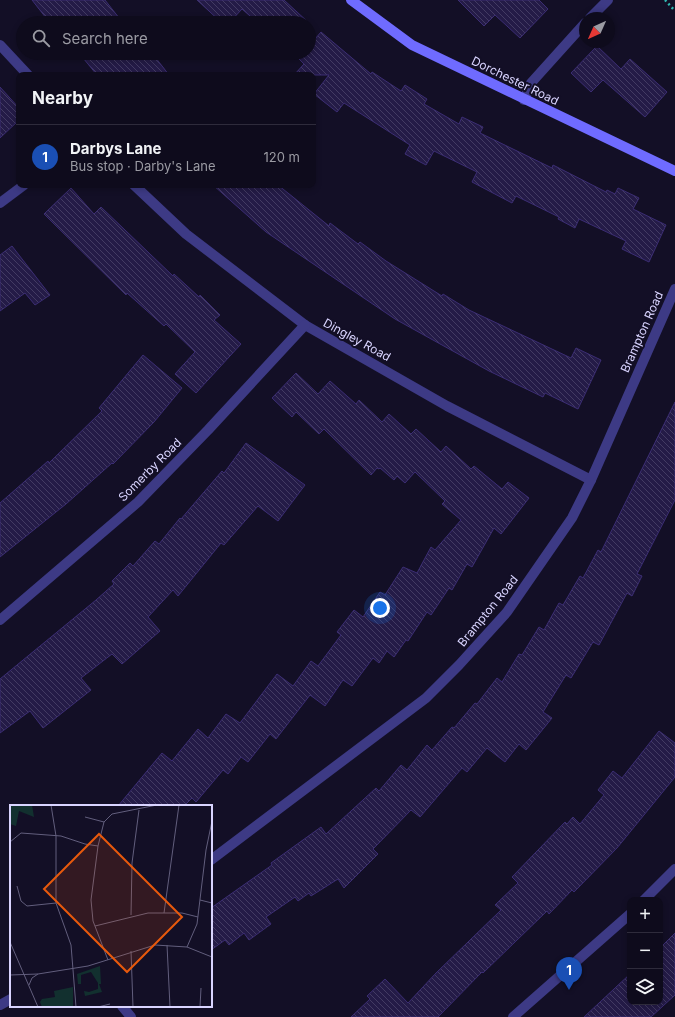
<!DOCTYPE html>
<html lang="en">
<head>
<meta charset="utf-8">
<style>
	body { margin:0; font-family:Inter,sans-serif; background:#1c1929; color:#f1f3f6 }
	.controls { position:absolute; right:12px; bottom:12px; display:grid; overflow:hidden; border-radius:8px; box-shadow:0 2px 6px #0003 }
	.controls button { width:36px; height:36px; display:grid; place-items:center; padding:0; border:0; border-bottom:1px solid #2e2b3b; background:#0e0b1c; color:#f1f3f6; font:20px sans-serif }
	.compass { position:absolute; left:579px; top:12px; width:36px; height:36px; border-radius:50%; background:#0e0b1c; box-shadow:0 2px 6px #0003; rotate:225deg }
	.you { position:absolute; left:380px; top:608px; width:14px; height:14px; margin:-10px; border:3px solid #fff; border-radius:50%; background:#1a73e8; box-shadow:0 0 0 6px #1a73e833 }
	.badge { display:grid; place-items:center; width:26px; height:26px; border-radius:50%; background:#ea580c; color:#fff; font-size:13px; font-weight:700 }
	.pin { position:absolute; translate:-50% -33px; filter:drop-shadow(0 1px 2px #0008) }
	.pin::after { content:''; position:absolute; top:21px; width:14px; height:12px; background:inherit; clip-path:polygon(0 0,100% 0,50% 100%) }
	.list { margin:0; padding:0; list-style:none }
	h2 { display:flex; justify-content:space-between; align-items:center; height:52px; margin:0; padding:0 16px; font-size:17px }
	h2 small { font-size:13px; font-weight:400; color:#9b9ba3 }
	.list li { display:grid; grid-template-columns:26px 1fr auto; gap:12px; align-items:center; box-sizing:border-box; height:64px; padding:0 16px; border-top:1px solid #2e2b3b }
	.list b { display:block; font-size:15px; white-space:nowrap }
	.list p { margin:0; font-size:13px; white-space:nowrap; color:#9b9ba3 }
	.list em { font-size:13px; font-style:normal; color:#9b9ba3 }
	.icon { flex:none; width:22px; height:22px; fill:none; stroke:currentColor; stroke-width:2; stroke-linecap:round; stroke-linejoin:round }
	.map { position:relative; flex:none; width:675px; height:1017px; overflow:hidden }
	.search { position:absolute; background:#0e0b1c; box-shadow:0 2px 6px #0003; left:16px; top:16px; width:300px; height:44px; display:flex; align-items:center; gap:10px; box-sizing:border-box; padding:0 14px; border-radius:22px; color:#9b9ba3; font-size:15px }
	.panel { position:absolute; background:#0e0b1c; box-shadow:0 2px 6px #0003; left:16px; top:72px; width:300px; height:116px; border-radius:8px }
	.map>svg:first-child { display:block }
	.building { fill:url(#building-back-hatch); stroke:#3b2d73 }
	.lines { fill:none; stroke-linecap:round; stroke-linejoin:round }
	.path { stroke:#2fb8b0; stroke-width:2.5; stroke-dasharray:2 3; stroke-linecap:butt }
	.street { stroke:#3d3a85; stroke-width:10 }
	.secondary { stroke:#6f6bff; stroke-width:10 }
	.labels { text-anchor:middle; stroke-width:4; stroke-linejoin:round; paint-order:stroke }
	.street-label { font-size:12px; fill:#d9d4ff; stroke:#130f26 }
	.inset-road { fill:none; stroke:#625e7d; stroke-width:1 }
	.view { fill:#e8590c; fill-opacity:0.15; stroke:#e8590c; stroke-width:2 }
	.inset-edge { fill:none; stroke:#d9d4ff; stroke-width:2 }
</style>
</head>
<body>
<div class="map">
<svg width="675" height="1017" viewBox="0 0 675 1017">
	<defs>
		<pattern id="building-back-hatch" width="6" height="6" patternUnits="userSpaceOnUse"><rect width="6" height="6" fill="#241b47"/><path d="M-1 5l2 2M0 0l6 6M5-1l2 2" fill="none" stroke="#433b63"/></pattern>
	</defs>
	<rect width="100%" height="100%" fill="#130f26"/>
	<!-- building -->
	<g class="building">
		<path d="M 32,0 L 105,0 L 123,23 L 50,23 Z"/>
		<path d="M 197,0 L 284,0 L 309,23 L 258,23 L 242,9 L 229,23 L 222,23 Z"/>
		<path d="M 458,0 L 539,0 L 548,9 L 520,38 L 495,15 L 484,26 Z"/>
		<path d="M 321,32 L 371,74 L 372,72 L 401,91 L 405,85 L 427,99 L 424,104 L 459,124 L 462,117 L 483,127 L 480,133 L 552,168 L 553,165 L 606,192 L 607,190 L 615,194 L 618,188 L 639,198 L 633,209 L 666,225 L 649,262 L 622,249 L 626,241 L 579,219 L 575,228 L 558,219 L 559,217 L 516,196 L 512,203 L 472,182 L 477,172 L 434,151 L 426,165 L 405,154 L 410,145 L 344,103 L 337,112 L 314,94 L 329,75 L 294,75 L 304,64 L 298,58 L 303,53 L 309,53 L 309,46 Z"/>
		<path d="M 597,46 L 621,69 L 630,59 L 667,92 L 645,117 L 603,80 L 591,92 L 571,73 Z"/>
		<path d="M 79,53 L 152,53 L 169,75 L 97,75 Z"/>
		<path d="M 0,87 L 19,108 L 19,120 L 0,138 Z"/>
		<path d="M 213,185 L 278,185 L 329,226 L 330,223 L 358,244 L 360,242 L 386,261 L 442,296 L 443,294 L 469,310 L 571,358 L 576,348 L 601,360 L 578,409 L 545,393 L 543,397 L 489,371 L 395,319 L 266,232 Z"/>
		<path d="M 71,188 L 94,214 L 101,207 L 173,276 L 174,274 L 199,297 L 200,295 L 220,315 L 214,320 L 241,344 L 196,393 L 175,374 L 195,352 L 166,324 L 164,326 L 127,293 L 126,295 L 44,214 Z"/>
		<path d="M 12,246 L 50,295 L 35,305 L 25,293 L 0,311 L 0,255 Z"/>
		<path d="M 143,355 L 182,388 L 154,422 L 113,464 L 112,463 L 66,504 L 0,557 L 0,503 L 48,461 L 49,463 L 102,411 L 99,408 Z"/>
		<path d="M 296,373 L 318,394 L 330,381 L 356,404 L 359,400 L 382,422 L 389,414 L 411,434 L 416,429 L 441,452 L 446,446 L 471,469 L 474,466 L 502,489 L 508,482 L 529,498 L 501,534 L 494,528 L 472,567 L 467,564 L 452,590 L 449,588 L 431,615 L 427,612 L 408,641 L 406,640 L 394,657 L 387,651 L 379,663 L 373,658 L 352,686 L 343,680 L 325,706 L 310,695 L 276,739 L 270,734 L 248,762 L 241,757 L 228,774 L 223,770 L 196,802 L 192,798 L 184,806 L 118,806 L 162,753 L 172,761 L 198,729 L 208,738 L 226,714 L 240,723 L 277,674 L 293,686 L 311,661 L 318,666 L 341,635 L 337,632 L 354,610 L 363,617 L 380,592 L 385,595 L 403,567 L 417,573 L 431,547 L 435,550 L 461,520 L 442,504 L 445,501 L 415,472 L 405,483 L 397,476 L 394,480 L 380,468 L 379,469 L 377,468 L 371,475 L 324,429 L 319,434 L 296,412 L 292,417 L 272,398 Z"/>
		<path d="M 675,402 L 675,500 L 637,574 L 642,576 L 632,596 L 627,593 L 599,645 L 593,642 L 571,678 L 566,675 L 543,712 L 552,718 L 526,750 L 519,744 L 505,762 L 487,748 L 467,772 L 462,768 L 420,817 L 411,810 L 373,849 L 378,854 L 344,888 L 338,879 L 311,896 L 309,893 L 298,901 L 295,897 L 266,917 L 271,924 L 249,940 L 244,933 L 229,945 L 225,940 L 211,950 L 211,908 L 272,865 L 271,863 L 321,827 L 326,834 L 376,788 L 379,791 L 401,765 L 407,770 L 427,745 L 432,750 L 452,727 L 454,728 L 475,703 L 477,704 L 497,678 L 502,682 L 519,654 L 522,655 L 539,627 L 544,630 L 559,603 L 563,605 L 580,576 L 583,578 L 598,550 L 601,552 Z"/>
		<path d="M 246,443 L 305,485 L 278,521 L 258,506 L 224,545 L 221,543 L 178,596 L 173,590 L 148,617 L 160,631 L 122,664 L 112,654 L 81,678 L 91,690 L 43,728 L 30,711 L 0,733 L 0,679 L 96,600 L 114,584 L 112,581 L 130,563 L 133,566 L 155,541 L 159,544 L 180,518 L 181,519 L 222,471 L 224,473 Z"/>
		<path d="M 659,731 L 675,743 L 675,777 L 617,848 L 574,892 L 572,890 L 549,914 L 547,911 L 483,973 L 482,972 L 438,1017 L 351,1017 L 370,999 L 367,996 L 385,979 L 408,1003 L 436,973 L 501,910 L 495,905 L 518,883 L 512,877 L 565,822 L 567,824 L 573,817 L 580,824 L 604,795 L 598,790 L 613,771 L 622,778 Z"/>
		<path d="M 675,933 L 675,995 L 651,1017 L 584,1017 L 630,974 L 630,1002 L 660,1002 L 660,948 Z"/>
	</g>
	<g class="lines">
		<!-- path -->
		<path class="path" d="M 665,0 L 675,11"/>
		<!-- street -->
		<g class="street">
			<path d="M 590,18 L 608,0"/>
			<path d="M 0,45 L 28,75"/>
			<path d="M 524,100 L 531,83 L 585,23"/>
			<path d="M 134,185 L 186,234 L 305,325 L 447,406 L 591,480"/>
			<path d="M 0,203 L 24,185"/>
			<path d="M 0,620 L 138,502 L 208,430 L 305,325"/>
			<path d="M 211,860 L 426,698 L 459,665 L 507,612 L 572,518 L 591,480 L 675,289"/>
			<path d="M 644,900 L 675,869"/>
			<path d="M 0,1005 L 11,999"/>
			<path d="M 122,1006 L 131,1017"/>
			<path d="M 513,1017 L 630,914"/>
		</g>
		<!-- secondary -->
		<path class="secondary" d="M 351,0 L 412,45 L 675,171"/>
	</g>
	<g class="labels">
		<!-- street labels -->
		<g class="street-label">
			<text transform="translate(515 81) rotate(26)" y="4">Dorchester Road</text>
			<text transform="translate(642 332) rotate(-66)" y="4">Brampton Road</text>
			<text transform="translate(357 340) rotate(29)" y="4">Dingley Road</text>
			<text transform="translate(150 470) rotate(-45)" y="4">Somerby Road</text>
			<text transform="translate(488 611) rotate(-51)" y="4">Brampton Road</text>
		</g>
	</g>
	<!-- overview -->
	<g transform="translate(10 805)">
		<rect width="202" height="202" fill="#130f26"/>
		<path d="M 90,161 L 91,179 L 89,179 L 92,187 L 75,191 L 74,186 L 79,187 L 88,184 L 88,178 L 81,167 L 71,170 L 71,179 L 68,179 L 67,169 Z" fill="#12302f"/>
		<path d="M 0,0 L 22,0 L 24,12 L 9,6 L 6,21 L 0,19 ZM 63,182 L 63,202 L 32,202 L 30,197 L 32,194 L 45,192 L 44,186 Z" fill="#12302f"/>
		<path class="inset-road" d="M 41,0 L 46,31 L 46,98 L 61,140 L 66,202M 75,12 L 94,17M 0,37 L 11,28 L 51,31 L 75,39 L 88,41M 7,81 L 11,96 L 17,101 L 46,98M 190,95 L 202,98M 154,108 L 169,0M 121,110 L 122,58 L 129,5M 85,121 L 138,108 L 172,108 L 188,112M 0,137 L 28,202M 157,140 L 160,202M 177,142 L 187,119 L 196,45 L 202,16M 121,146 L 123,202M 98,155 L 83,116 L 81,95 L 88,41 L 94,17 L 102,9 L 147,0M 0,170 L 28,169 L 78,161 L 145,140 L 177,142 L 202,152M 19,180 L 22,173 L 28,169M 88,202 L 100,199M 190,202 L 191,183"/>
		<path class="view" d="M 89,29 L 172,112 L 117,167 L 34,84 Z"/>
		<rect width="202" height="202" class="inset-edge"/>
	</g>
</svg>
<div class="controls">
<button>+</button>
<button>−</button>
<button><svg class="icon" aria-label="layers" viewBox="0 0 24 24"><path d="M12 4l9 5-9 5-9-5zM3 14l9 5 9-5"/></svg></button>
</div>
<svg class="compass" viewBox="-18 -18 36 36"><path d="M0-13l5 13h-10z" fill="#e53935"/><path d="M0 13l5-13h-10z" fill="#9b9ba3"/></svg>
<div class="you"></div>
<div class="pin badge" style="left:569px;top:990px;background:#1a4fb4">1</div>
<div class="search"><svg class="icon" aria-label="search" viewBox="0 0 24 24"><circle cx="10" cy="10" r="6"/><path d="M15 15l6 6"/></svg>Search here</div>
<section class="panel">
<h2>Nearby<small></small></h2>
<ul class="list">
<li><span class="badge" style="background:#1a4fb4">1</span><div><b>Darbys Lane</b><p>Bus stop · Darby's Lane</p></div><em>120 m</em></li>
</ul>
</section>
</div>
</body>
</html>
